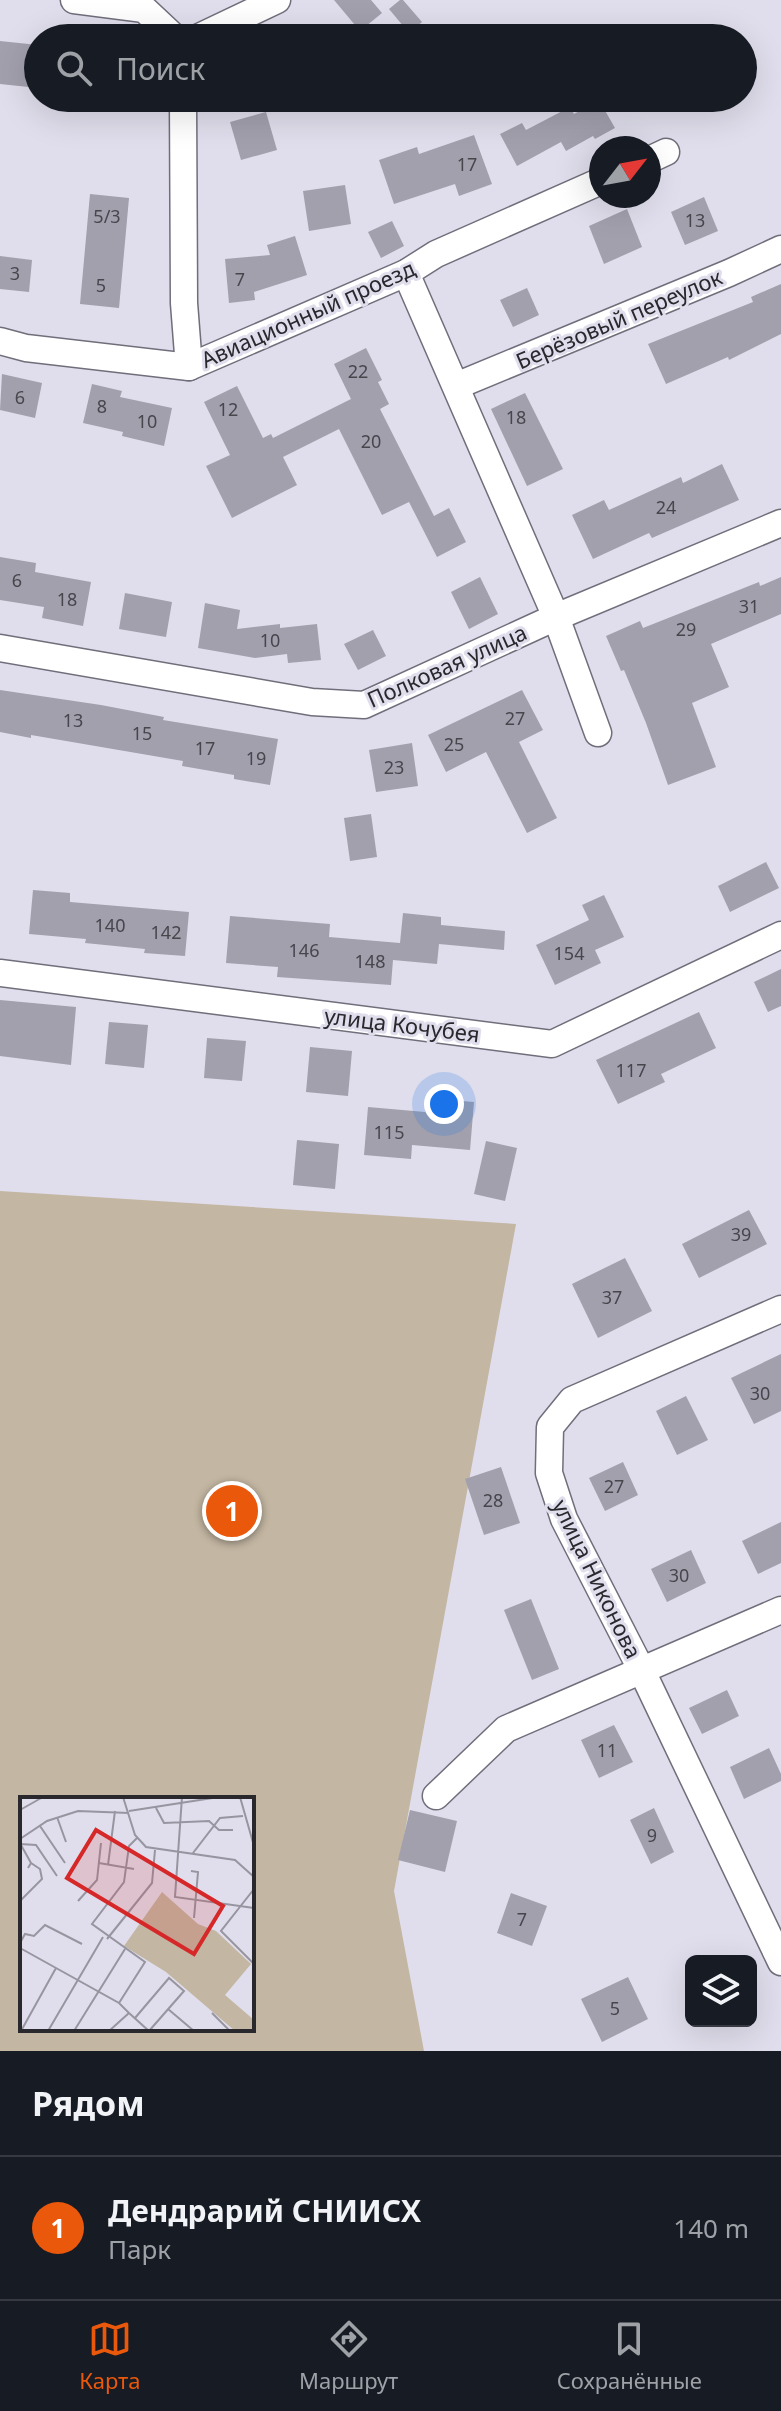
<!DOCTYPE html>
<html lang="ru">
<head>
<meta charset="utf-8">
<style>
	body { margin:0; font-family:"Noto Sans",sans-serif; background:#242831; color:#f1f3f6 }
	.controls { position:absolute; right:24px; bottom:24px; display:grid; overflow:hidden; border-radius:12px; box-shadow:0 8px 32px #0002 }
	.controls button { width:72px; height:72px; display:grid; place-items:center; padding:0; border:0; border-bottom:2px solid #363941; background:#171b24; color:#f1f3f6; font:40px sans-serif }
	.compass { position:absolute; left:589px; top:136px; width:72px; height:72px; border-radius:50%; background:#171b24; box-shadow:0 8px 32px #0002; rotate:59deg }
	.you { position:absolute; left:444px; top:1104px; width:28px; height:28px; margin:-20px; border:6px solid #fff; border-radius:50%; background:#1a73e8; box-shadow:0 0 0 12px #1a73e833 }
	.badge { display:grid; place-items:center; width:52px; height:52px; border-radius:50%; background:#ea580c; color:#fff; font-size:26px; font-weight:700 }
	.pin { position:absolute; translate:-50% -50%; border:4px solid #fff; box-shadow:0 2px 8px #0006 }
	.list { margin:0; padding:0; list-style:none }
	h2 { display:flex; justify-content:space-between; align-items:center; height:104px; margin:0; padding:0 32px; font-size:34px }
	h2 small { font-size:26px; font-weight:400; color:#9ea1a6 }
	.list li { display:grid; grid-template-columns:52px 1fr auto; gap:24px; align-items:center; box-sizing:border-box; height:144px; padding:0 32px; border-top:2px solid #363941 }
	.list b { display:block; font-size:30px; white-space:nowrap }
	.list p { margin:0; font-size:26px; white-space:nowrap; color:#9ea1a6 }
	.list em { font-size:26px; font-style:normal; color:#9ea1a6 }
	.icon { flex:none; width:44px; height:44px; fill:none; stroke:currentColor; stroke-width:2; stroke-linecap:round; stroke-linejoin:round }
	.map { position:relative; flex:none; width:781px; height:2051px; overflow:hidden }
	.search { position:absolute; background:#171b24; box-shadow:0 8px 32px #0002; left:24px; right:24px; top:24px; height:88px; display:flex; align-items:center; gap:20px; box-sizing:border-box; padding:0 28px; border-radius:44px; color:#9ea1a6; font-size:30px }
	.sheet { height:248px; background:#171b24 }
	nav { display:flex; justify-content:space-around; align-items:center; box-sizing:border-box; height:112px; border-top:2px solid #363941; background:#171b24; font-size:22px; color:#9ea1a6 }
	nav a { display:grid; justify-items:center; gap:4px }
	nav .on { color:#ea580c }
	.map>svg:first-child { display:block }
	.green { fill:#c3b6a2; fill-rule:evenodd }
	.building { fill:#a2a0ad }
	.lines { fill:none; stroke-linecap:round; stroke-linejoin:round }
	.minor-casing { stroke:#706e7a; stroke-width:29 }
	.minor { stroke:#fff; stroke-width:26 }
	.labels { text-anchor:middle; stroke-width:6; stroke-linejoin:round; paint-order:stroke }
	.number-label { font-size:18px; fill:#47464d }
	.street-label { font-size:22px; fill:#29282d; stroke:#e0deec }
	.inset-road { fill:none; stroke:#9795a0; stroke-width:2 }
	.view { fill:#d62828; fill-opacity:0.15; stroke:#d62828; stroke-width:4 }
	.inset-edge { fill:none; stroke:#29282d; stroke-width:4 }
</style>
</head>
<body>
<div class="map">
<svg width="781" height="2051" viewBox="0 0 781 2051">
	<rect width="100%" height="100%" fill="#e0deec"/>
	<!-- green -->
	<path class="green" d="M 0,1191 L 516,1224 L 394,1891 L 424,2051 L 0,2051 ZM 22,1799 L 252,1799 L 252,2029 L 22,2029 Z"/>
	<!-- building -->
	<g class="building">
		<path d="M 334,0 L 371,0 L 382,13 L 360,31 Z"/>
		<path d="M 400,0 L 403,0 L 422,22 L 409,33 L 389,9 Z"/>
		<path d="M 0,41 L 38,45 L 38,88 L 0,84 Z"/>
		<path d="M 599,100 L 615,128 L 595,139 L 593,136 L 566,151 L 561,142 L 517,166 L 500,134 L 522,123 L 526,130 L 570,107 L 574,114 Z"/>
		<path d="M 266,112 L 277,150 L 241,160 L 230,122 Z"/>
		<path d="M 474,135 L 492,184 L 459,196 L 455,184 L 394,204 L 379,160 L 417,147 L 419,154 Z"/>
		<path d="M 345,185 L 351,224 L 309,231 L 303,191 Z"/>
		<path d="M 90,194 L 129,198 L 119,308 L 80,304 Z"/>
		<path d="M 704,197 L 718,231 L 685,245 L 671,212 Z"/>
		<path d="M 627,209 L 642,247 L 604,264 L 589,226 Z"/>
		<path d="M 392,221 L 404,246 L 381,258 L 368,232 Z"/>
		<path d="M 295,236 L 307,275 L 254,292 L 255,300 L 229,303 L 225,259 L 270,255 L 267,245 Z"/>
		<path d="M 0,256 L 32,260 L 29,292 L 0,289 Z"/>
		<path d="M 781,284 L 781,334 L 729,360 L 728,357 L 666,384 L 648,344 L 753,302 L 751,297 Z"/>
		<path d="M 527,288 L 539,315 L 513,327 L 500,300 Z"/>
		<path d="M 366,348 L 382,380 L 378,382 L 389,404 L 380,409 L 434,516 L 449,508 L 466,542 L 437,557 L 409,502 L 382,515 L 339,429 L 283,457 L 297,485 L 232,518 L 206,466 L 230,455 L 204,402 L 237,386 L 263,438 L 271,434 L 273,438 L 351,399 L 334,364 Z"/>
		<path d="M 2,374 L 42,383 L 35,418 L 0,410 Z"/>
		<path d="M 92,384 L 122,391 L 120,397 L 172,408 L 164,446 L 122,436 L 123,432 L 83,423 Z"/>
		<path d="M 525,393 L 563,469 L 527,486 L 491,409 Z"/>
		<path d="M 722,464 L 739,500 L 652,538 L 649,533 L 593,559 L 572,515 L 604,500 L 609,510 L 681,477 L 683,483 Z"/>
		<path d="M 0,557 L 36,563 L 35,572 L 91,582 L 83,626 L 42,618 L 44,607 L 0,600 Z"/>
		<path d="M 480,577 L 498,614 L 469,629 L 451,592 Z"/>
		<path d="M 781,577 L 781,614 L 711,644 L 729,687 L 692,703 L 716,767 L 668,785 L 646,723 L 624,670 L 621,671 L 606,636 L 640,621 L 643,628 L 759,582 L 760,586 Z"/>
		<path d="M 125,593 L 172,602 L 166,637 L 119,629 Z"/>
		<path d="M 205,603 L 240,610 L 237,629 L 280,624 L 280,628 L 317,624 L 321,660 L 288,663 L 287,654 L 255,658 L 198,648 Z"/>
		<path d="M 373,630 L 386,656 L 358,670 L 344,644 Z"/>
		<path d="M 0,690 L 101,705 L 164,717 L 163,720 L 278,739 L 270,785 L 234,779 L 234,775 L 182,766 L 183,761 L 31,735 L 31,738 L 0,732 Z"/>
		<path d="M 522,690 L 543,730 L 519,742 L 557,818 L 527,833 L 486,752 L 446,772 L 428,735 Z"/>
		<path d="M 412,743 L 418,786 L 376,792 L 369,750 Z"/>
		<path d="M 371,814 L 377,857 L 350,861 L 344,818 Z"/>
		<path d="M 766,862 L 779,888 L 730,912 L 718,886 Z"/>
		<path d="M 33,890 L 70,893 L 70,902 L 189,912 L 185,956 L 144,953 L 145,949 L 85,943 L 86,939 L 29,934 Z"/>
		<path d="M 604,895 L 624,937 L 595,950 L 601,963 L 555,985 L 536,945 L 589,920 L 582,905 Z"/>
		<path d="M 403,913 L 441,917 L 441,925 L 505,931 L 504,950 L 439,944 L 437,964 L 393,960 L 391,985 L 277,977 L 278,967 L 226,963 L 230,916 L 330,924 L 329,937 L 400,943 Z"/>
		<path d="M 781,969 L 781,1006 L 768,1012 L 754,982 Z"/>
		<path d="M 0,1000 L 76,1007 L 71,1065 L 0,1056 Z"/>
		<path d="M 699,1012 L 716,1048 L 661,1074 L 665,1082 L 618,1104 L 596,1060 Z"/>
		<path d="M 109,1022 L 148,1025 L 144,1068 L 105,1064 Z"/>
		<path d="M 207,1038 L 246,1041 L 242,1081 L 204,1078 Z"/>
		<path d="M 310,1047 L 352,1051 L 348,1096 L 306,1092 Z"/>
		<path d="M 427,1098 L 474,1102 L 470,1150 L 412,1145 L 411,1159 L 364,1155 L 368,1107 L 425,1112 Z"/>
		<path d="M 297,1140 L 339,1144 L 335,1189 L 293,1185 Z"/>
		<path d="M 486,1141 L 517,1148 L 505,1201 L 474,1194 Z"/>
		<path d="M 749,1210 L 767,1244 L 699,1278 L 682,1244 Z"/>
		<path d="M 625,1258 L 652,1311 L 598,1338 L 572,1284 Z"/>
		<path d="M 781,1354 L 781,1411 L 754,1424 L 731,1378 Z"/>
		<path d="M 686,1396 L 708,1440 L 677,1455 L 656,1411 Z"/>
		<path d="M 623,1462 L 638,1495 L 605,1511 L 589,1478 Z"/>
		<path d="M 501,1467 L 520,1523 L 484,1535 L 465,1479 Z"/>
		<path d="M 781,1522 L 781,1563 L 758,1574 L 742,1541 Z"/>
		<path d="M 691,1550 L 706,1583 L 667,1602 L 651,1569 Z"/>
		<path d="M 531,1599 L 559,1669 L 532,1680 L 504,1610 Z"/>
		<path d="M 727,1690 L 739,1716 L 702,1734 L 689,1708 Z"/>
		<path d="M 614,1725 L 633,1762 L 599,1778 L 581,1740 Z"/>
		<path d="M 769,1748 L 781,1774 L 781,1781 L 744,1799 L 730,1767 Z"/>
		<path d="M 654,1808 L 674,1852 L 651,1864 L 630,1820 Z"/>
		<path d="M 410,1810 L 457,1821 L 445,1872 L 398,1860 Z"/>
		<path d="M 511,1893 L 547,1906 L 532,1946 L 497,1933 Z"/>
		<path d="M 628,1977 L 648,2019 L 602,2042 L 581,1999 Z"/>
	</g>
	<g class="lines">
		<!-- minor casing -->
		<g class="minor-casing">
			<g id="minor">
				<path d="M 74,0 L 144,9 L 175,38"/>
				<path d="M 197,38 L 277,0"/>
				<path d="M 183,98 L 184,303 L 189,367"/>
				<path d="M 649,160 L 666,152"/>
				<path d="M 406,273 L 556,617 L 598,733"/>
				<path d="M 0,341 L 26,348 L 189,367 L 406,273 L 436,254 L 601,181"/>
				<path d="M 456,386 L 729,273 L 781,249"/>
				<path d="M 0,648 L 312,702 L 364,705 L 556,617 L 781,523"/>
				<path d="M 0,973 L 552,1044 L 781,935"/>
				<path d="M 781,1309 L 572,1400 L 550,1427 L 549,1473 L 564,1519 L 641,1669 L 781,1962"/>
				<path d="M 436,1796 L 506,1729 L 781,1610"/>
			</g>
		</g>
		<!-- minor -->
		<use href="#minor" class="minor"/>
	</g>
	<g class="labels">
		<!-- number labels -->
		<g class="number-label">
			<text x="467" y="171">17</text>
			<text x="107" y="223">5/3</text>
			<text x="695" y="227">13</text>
			<text x="15" y="280">3</text>
			<text x="240" y="286">7</text>
			<text x="101" y="292">5</text>
			<text x="358" y="378">22</text>
			<text x="20" y="404">6</text>
			<text x="102" y="413">8</text>
			<text x="228" y="416">12</text>
			<text x="516" y="424">18</text>
			<text x="147" y="428">10</text>
			<text x="371" y="448">20</text>
			<text x="666" y="514">24</text>
			<text x="17" y="587">6</text>
			<text x="67" y="606">18</text>
			<text x="749" y="613">31</text>
			<text x="686" y="636">29</text>
			<text x="270" y="647">10</text>
			<text x="515" y="725">27</text>
			<text x="73" y="727">13</text>
			<text x="142" y="740">15</text>
			<text x="454" y="751">25</text>
			<text x="205" y="755">17</text>
			<text x="256" y="765">19</text>
			<text x="394" y="774">23</text>
			<text x="110" y="932">140</text>
			<text x="166" y="939">142</text>
			<text x="304" y="957">146</text>
			<text x="569" y="960">154</text>
			<text x="370" y="968">148</text>
			<text x="631" y="1077">117</text>
			<text x="389" y="1139">115</text>
			<text x="741" y="1241">39</text>
			<text x="612" y="1304">37</text>
			<text x="760" y="1400">30</text>
			<text x="614" y="1493">27</text>
			<text x="493" y="1507">28</text>
			<text x="679" y="1582">30</text>
			<text x="607" y="1757">11</text>
			<text x="652" y="1842">9</text>
			<text x="522" y="1926">7</text>
			<text x="615" y="2015">5</text>
		</g>
		<!-- street labels -->
		<g class="street-label">
			<text transform="translate(308 314) rotate(-24)" y="8">Авиационный проезд</text>
			<text transform="translate(619 319) rotate(-23)" y="8">Берёзовый переулок</text>
			<text transform="translate(447 666) rotate(-24)" y="8">Полковая улица</text>
			<text transform="translate(402 1025) rotate(7)" y="8">улица Кочубея</text>
			<text transform="translate(597 1579) rotate(64)" y="8">улица Никонова</text>
		</g>
	</g>
	<!-- overview -->
	<g transform="translate(20 1797)">
		<rect width="234" height="234" fill="#e0deec"/>
		<path d="M 142,95 L 178,127 L 196,134 L 231,167 L 205,198 L 234,223 L 234,234 L 215,234 L 146,175 L 104,149 Z" fill="#c3b6a2"/>
		<path class="inset-road" d="M 103,0 L 115,38 L 126,50 L 215,63 L 234,80M 162,0 L 155,100 L 234,111M 220,0 L 234,49M 136,11 L 144,26 L 189,24 L 199,33 L 213,33M 0,13 L 23,0M 109,14 L 199,0M 37,20 L 46,45M 20,29 L 45,66M 0,42 L 27,24 L 58,14 L 109,16M 0,47 L 16,48 L 37,79M 1,48 L 11,66 L 8,71M 173,56 L 200,21 L 223,19M 79,66 L 114,72M 88,68 L 95,14M 171,74 L 178,75 L 174,121M 234,92 L 201,134 L 234,167M 0,104 L 22,82 L 20,72 L 11,66M 58,104 L 77,83 L 81,46M 87,142 L 132,86 L 135,53M 0,146 L 5,137 L 14,139 L 25,128 L 62,147M 0,151 L 99,206 L 109,216 L 129,234 L 164,194 L 149,181 L 115,221M 99,206 L 125,165 L 72,127 L 104,85 L 109,49 L 117,41M 148,212 L 174,234M 192,216 L 210,234M 1,234 L 36,171M 28,234 L 83,140M 54,234 L 105,152M 89,234 L 109,216"/>
		<path class="view" d="M 76,33 L 203,109 L 174,157 L 47,81 Z"/>
		<rect width="234" height="234" class="inset-edge"/>
	</g>
</svg>
<div class="controls">
<button><svg class="icon" aria-label="layers" viewBox="0 0 24 24"><path d="M12 4l9 5-9 5-9-5zM3 14l9 5 9-5"/></svg></button>
</div>
<svg class="compass" viewBox="-18 -18 36 36"><path d="M0-13l5 13h-10z" fill="#e53935"/><path d="M0 13l5-13h-10z" fill="#9ea1a6"/></svg>
<div class="you"></div>
<div class="pin badge" style="left:232px;top:1511px">1</div>
<div class="search"><svg class="icon" aria-label="search" viewBox="0 0 24 24"><circle cx="10" cy="10" r="6"/><path d="M15 15l6 6"/></svg>Поиск</div>
</div>
<section class="sheet">
<h2>Рядом<small></small></h2>
<ul class="list">
<li><span class="badge">1</span><div><b>Дендрарий СНИИСХ</b><p>Парк</p></div><em>140 m</em></li>
</ul>
</section>
<nav>
<a class="on"><svg class="icon" aria-label="map" viewBox="0 0 24 24"><path d="M3 6l6-2 6 2 6-2v14l-6 2-6-2-6 2zM9 4v14M15 6v14"/></svg>Карта</a>
<a><svg class="icon" aria-label="directions" viewBox="0 0 24 24"><path d="M12 3l9 9-9 9-9-9zM9 14v-3h6M13 9l2 2-2 2"/></svg>Маршрут</a>
<a><svg class="icon" aria-label="saved" viewBox="0 0 24 24"><path d="M7 4h10v16l-5-4-5 4z"/></svg>Сохранённые</a>
</nav>
</body>
</html>
